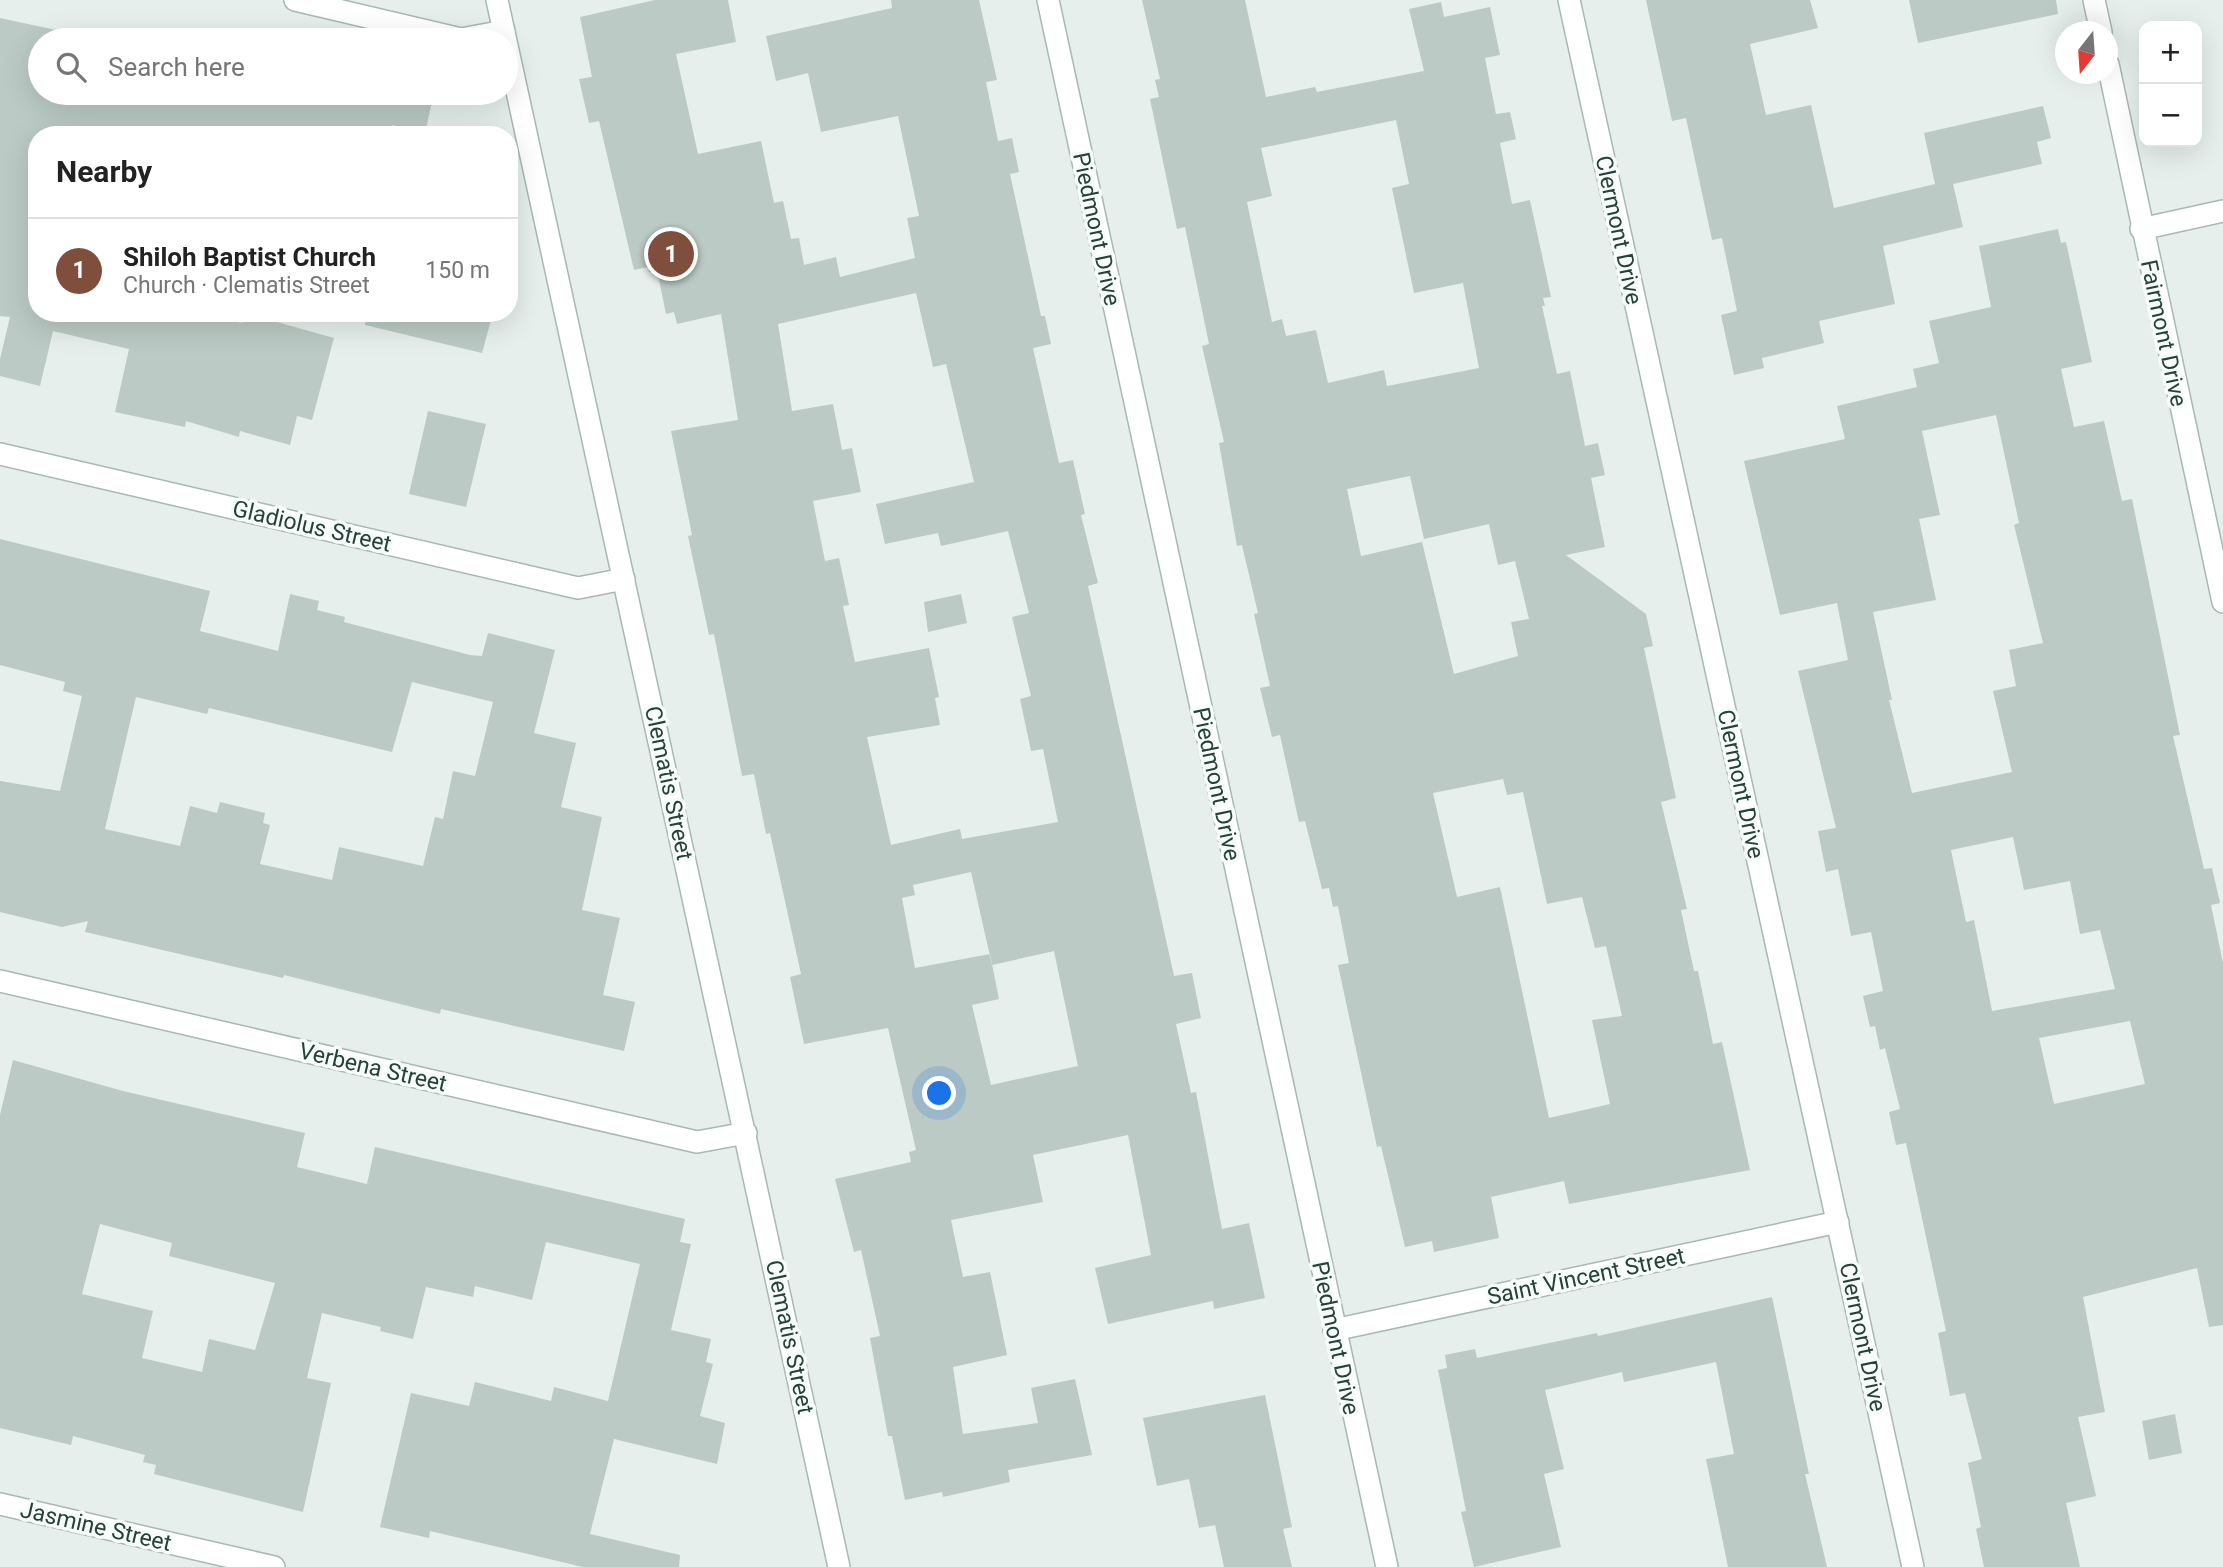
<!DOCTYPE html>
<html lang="en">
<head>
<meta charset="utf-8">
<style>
	body { margin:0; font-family:Roboto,sans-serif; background:#f6f6f6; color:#222 }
	.controls { position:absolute; right:21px; top:21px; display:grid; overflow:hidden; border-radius:14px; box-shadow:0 7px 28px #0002 }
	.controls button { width:63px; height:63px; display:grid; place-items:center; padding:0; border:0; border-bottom:2px solid #e0e0e0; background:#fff; color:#222; font:35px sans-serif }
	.compass { position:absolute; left:2055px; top:21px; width:63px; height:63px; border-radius:50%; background:#fff; box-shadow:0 7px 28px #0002; rotate:197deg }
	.you { position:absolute; left:940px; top:1094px; width:24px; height:24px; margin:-18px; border:5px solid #fff; border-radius:50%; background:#1a73e8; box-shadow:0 0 0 10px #1a73e833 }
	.badge { display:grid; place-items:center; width:46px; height:46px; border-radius:50%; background:#804e3d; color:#fff; font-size:23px; font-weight:700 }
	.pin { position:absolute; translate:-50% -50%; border:4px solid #fff; box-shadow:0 2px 7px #0006 }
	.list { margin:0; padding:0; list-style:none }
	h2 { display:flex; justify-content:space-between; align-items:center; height:91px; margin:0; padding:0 28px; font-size:30px }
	h2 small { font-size:23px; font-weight:400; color:#767676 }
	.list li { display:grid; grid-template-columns:46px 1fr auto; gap:21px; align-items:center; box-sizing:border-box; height:105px; padding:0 28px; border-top:2px solid #e0e0e0 }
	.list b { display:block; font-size:26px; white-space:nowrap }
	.list p { margin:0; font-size:23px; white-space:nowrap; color:#767676 }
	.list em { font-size:23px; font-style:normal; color:#767676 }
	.icon { flex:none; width:38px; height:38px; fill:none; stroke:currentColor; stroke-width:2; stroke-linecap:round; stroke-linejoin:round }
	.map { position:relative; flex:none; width:2223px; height:1567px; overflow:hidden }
	.search { position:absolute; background:#fff; box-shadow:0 7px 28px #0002; left:28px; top:28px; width:490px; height:77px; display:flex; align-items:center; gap:18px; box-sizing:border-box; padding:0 24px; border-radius:38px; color:#767676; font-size:26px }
	.panel { position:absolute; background:#fff; box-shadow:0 7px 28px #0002; left:28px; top:126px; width:490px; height:196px; border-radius:28px }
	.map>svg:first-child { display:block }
	.building { fill:#bbcac4; fill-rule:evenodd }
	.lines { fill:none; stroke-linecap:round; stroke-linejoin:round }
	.street-casing { stroke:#a8b8b2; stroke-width:24 }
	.street { stroke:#fff; stroke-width:21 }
	.labels { text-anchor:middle; stroke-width:7; stroke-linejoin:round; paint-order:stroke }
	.street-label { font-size:23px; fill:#24423a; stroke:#f7fbf9 }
</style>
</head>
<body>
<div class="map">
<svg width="2223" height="1567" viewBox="0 0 2223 1567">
	<rect width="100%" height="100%" fill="#e6efeb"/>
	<!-- building -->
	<g class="building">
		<path d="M 655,0 L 728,0 L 736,42 L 676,54 L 698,154 L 761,141 L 774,203 L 783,201 L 791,239 L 799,238 L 804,265 L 836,257 L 840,277 L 915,258 L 907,218 L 919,216 L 898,116 L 821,132 L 808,73 L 776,81 L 766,36 L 892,8 L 891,0 L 979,0 L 997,80 L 986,82 L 998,141 L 1012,138 L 1019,172 L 1010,174 L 1041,316 L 1045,316 L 1051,344 L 1033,348 L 1059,463 L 1073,460 L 1085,514 L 1081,515 L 1098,583 L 1088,586 L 1174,976 L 1192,973 L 1201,1018 L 1176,1024 L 1191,1093 L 1196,1092 L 1222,1229 L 1249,1223 L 1265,1298 L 1214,1309 L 1213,1301 L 1108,1324 L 1095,1268 L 1151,1255 L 1128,1135 L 1033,1155 L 1043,1202 L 951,1220 L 963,1277 L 990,1272 L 1007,1355 L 953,1367 L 963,1434 L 1038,1423 L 1031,1388 L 1075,1379 L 1092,1455 L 1008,1470 L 1010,1482 L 943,1497 L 942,1492 L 905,1500 L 892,1436 L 888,1436 L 870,1338 L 880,1336 L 861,1250 L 854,1252 L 835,1179 L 911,1162 L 909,1152 L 916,1150 L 888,1028 L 804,1044 L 790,977 L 801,974 L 770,833 L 766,834 L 754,774 L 742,776 L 714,634 L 709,635 L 688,536 L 692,535 L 671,431 L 738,420 L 721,314 L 677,324 L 674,312 L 666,314 L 657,270 L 649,272 L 648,267 L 634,270 L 599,121 L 589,123 L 579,79 L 592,77 L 580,17 ZM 916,293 L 933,367 L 946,364 L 974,482 L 876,504 L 885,544 L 938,533 L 941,546 L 1008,531 L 1029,613 L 1012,617 L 1031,696 L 1020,699 L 1031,751 L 1043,749 L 1058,822 L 962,839 L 960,829 L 891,845 L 867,737 L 940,725 L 935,698 L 939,697 L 929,648 L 855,662 L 843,606 L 849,605 L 839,558 L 825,561 L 813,501 L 861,492 L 852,448 L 842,450 L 833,404 L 792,411 L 778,324 ZM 971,872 L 992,965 L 1054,951 L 1078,1066 L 991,1085 L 972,1005 L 999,999 L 990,954 L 915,968 L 902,898 L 915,895 L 913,885 Z"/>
		<path d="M 1142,0 L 1245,0 L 1266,97 L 1315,87 L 1317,92 L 1424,71 L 1409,9 L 1441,2 L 1444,17 L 1490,7 L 1500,55 L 1485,58 L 1496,114 L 1510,112 L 1516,139 L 1500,143 L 1512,204 L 1530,200 L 1551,297 L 1543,298 L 1545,306 L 1542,306 L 1557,374 L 1570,371 L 1585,446 L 1598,443 L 1605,475 L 1591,478 L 1605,547 L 1566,555 L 1646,614 L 1653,646 L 1644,648 L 1676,798 L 1661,802 L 1687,909 L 1681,910 L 1694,971 L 1698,971 L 1713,1044 L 1722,1042 L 1750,1170 L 1569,1204 L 1564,1181 L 1491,1197 L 1499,1238 L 1434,1252 L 1432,1241 L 1405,1247 L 1381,1146 L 1377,1147 L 1338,965 L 1349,963 L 1338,906 L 1333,907 L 1329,888 L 1322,889 L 1305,821 L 1299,822 L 1280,735 L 1272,737 L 1260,688 L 1270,686 L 1254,614 L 1258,613 L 1242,545 L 1237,546 L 1219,443 L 1224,442 L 1202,346 L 1209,344 L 1185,227 L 1177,229 L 1150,99 L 1159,97 L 1155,80 L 1160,79 ZM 1396,120 L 1409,184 L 1392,188 L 1414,293 L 1463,283 L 1479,368 L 1387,386 L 1384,370 L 1328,383 L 1316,330 L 1286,336 L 1282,319 L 1272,322 L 1247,202 L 1272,196 L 1261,148 ZM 1410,476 L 1424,539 L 1489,524 L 1498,565 L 1515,561 L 1529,619 L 1511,622 L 1518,656 L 1454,674 L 1422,542 L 1361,556 L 1347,489 ZM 1503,779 L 1507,795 L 1523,792 L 1547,904 L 1582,897 L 1595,948 L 1606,946 L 1622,1016 L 1592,1020 L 1610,1104 L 1549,1118 L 1500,887 L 1457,897 L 1433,793 Z"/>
		<path d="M 1646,0 L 1810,0 L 1818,28 L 1750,44 L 1766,115 L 1811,105 L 1834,208 L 1935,184 L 1924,133 L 2043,106 L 2051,138 L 2037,142 L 2042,164 L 1953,184 L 1963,227 L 1883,246 L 1895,304 L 1819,321 L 1824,343 L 1762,358 L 1764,368 L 1734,375 L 1721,315 L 1737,311 L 1722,238 L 1712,240 L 1686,118 L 1672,121 Z"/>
		<path d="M 1909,0 L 2056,0 L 2058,14 L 1918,43 Z"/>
		<path d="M 0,18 L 70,33 L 68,40 L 40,40 L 40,93 L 434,93 L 425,133 L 392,125 L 390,135 L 37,135 L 37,313 L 202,313 L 242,323 L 245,313 L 334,338 L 312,420 L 297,416 L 290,445 L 240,431 L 239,437 L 186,421 L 185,427 L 115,412 L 129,349 L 53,331 L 40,386 L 0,376 L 0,359 L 10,317 L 0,316 Z"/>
		<path d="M 2058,229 L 2061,243 L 2066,242 L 2092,362 L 2061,369 L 2074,427 L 2104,421 L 2122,501 L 2132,499 L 2180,735 L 2173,736 L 2204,869 L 2212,868 L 2220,903 L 2211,905 L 2223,963 L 2223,1325 L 2209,1327 L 2197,1268 L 2083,1297 L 2105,1412 L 2078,1417 L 2096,1496 L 2066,1503 L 2080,1567 L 1984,1567 L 1976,1529 L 1981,1527 L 1968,1463 L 1982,1459 L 1965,1393 L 1950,1396 L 1938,1333 L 1946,1331 L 1906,1143 L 1896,1145 L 1889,1112 L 1900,1109 L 1885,1048 L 1880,1050 L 1875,1026 L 1870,1027 L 1863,996 L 1883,991 L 1871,932 L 1851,936 L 1838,869 L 1826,872 L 1818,831 L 1836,828 L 1798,671 L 1848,660 L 1837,603 L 1780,615 L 1744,461 L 1845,439 L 1837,406 L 1917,387 L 1913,369 L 1939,363 L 1929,321 L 1991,307 L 1979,246 ZM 1996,415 L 2019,523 L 2014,525 L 2043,643 L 2009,650 L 2016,686 L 1993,691 L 2012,772 L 1912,793 L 1889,700 L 1892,700 L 1873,612 L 1936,600 L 1919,519 L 1940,515 L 1922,431 ZM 2013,837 L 2024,890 L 2070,881 L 2080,934 L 2100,930 L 2115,989 L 1992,1011 L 1974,920 L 1966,922 L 1951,850 ZM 2130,1021 L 2145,1084 L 2054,1104 L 2039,1038 Z"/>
		<path d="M 366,313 L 493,313 L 482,353 L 365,325 Z"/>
		<path d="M 428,411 L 486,424 L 466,507 L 409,494 Z"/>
		<path d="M 0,539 L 210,591 L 200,631 L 278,651 L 290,594 L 319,601 L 317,610 L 345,617 L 344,622 L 470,655 L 482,656 L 488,633 L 555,650 L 534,733 L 576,743 L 561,807 L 602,817 L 582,910 L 620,918 L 603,995 L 635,1002 L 624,1051 L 441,1009 L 440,1014 L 284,975 L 283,978 L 85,932 L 88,921 L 62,927 L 0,912 L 0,781 L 60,791 L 82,696 L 63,691 L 65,682 L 0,665 ZM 412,682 L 493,702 L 475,776 L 453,771 L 443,819 L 435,817 L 423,866 L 339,847 L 332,880 L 260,864 L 270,825 L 263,823 L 265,813 L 220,802 L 217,813 L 190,806 L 180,846 L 105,829 L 136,697 L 207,714 L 209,708 L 392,752 Z"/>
		<path d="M 961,594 L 967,623 L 928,632 L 924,602 Z"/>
		<path d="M 13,1060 L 123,1091 L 305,1133 L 297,1167 L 367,1184 L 375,1147 L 685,1219 L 680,1242 L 691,1244 L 671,1330 L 711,1339 L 706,1362 L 713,1364 L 700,1416 L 725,1423 L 717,1464 L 614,1439 L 590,1534 L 680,1555 L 679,1567 L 583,1567 L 430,1531 L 429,1538 L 380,1527 L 411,1393 L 469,1406 L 475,1382 L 551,1401 L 554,1387 L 608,1401 L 640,1264 L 546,1242 L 532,1300 L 475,1286 L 473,1297 L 426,1287 L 413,1339 L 380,1331 L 381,1327 L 322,1313 L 307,1378 L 331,1383 L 303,1512 L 154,1474 L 156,1465 L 143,1462 L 145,1455 L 73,1436 L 71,1445 L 0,1428 L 0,1115 ZM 100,1224 L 172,1243 L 169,1256 L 275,1283 L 255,1350 L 209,1339 L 202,1372 L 142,1358 L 153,1311 L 82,1294 Z"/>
		<path d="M 1772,1297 L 1809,1474 L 1805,1474 L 1827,1567 L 1728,1567 L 1706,1459 L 1734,1454 L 1716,1362 L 1624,1382 L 1622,1372 L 1545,1390 L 1564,1469 L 1544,1474 L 1561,1547 L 1474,1567 L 1461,1512 L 1466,1511 L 1438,1370 L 1447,1368 L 1445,1355 L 1475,1349 L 1477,1358 L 1597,1333 L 1598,1336 Z"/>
		<path d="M 1265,1395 L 1292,1527 L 1283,1529 L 1292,1567 L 1224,1567 L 1215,1525 L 1199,1528 L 1189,1479 L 1157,1486 L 1143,1418 Z"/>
		<path d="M 2175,1414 L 2182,1453 L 2149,1460 L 2142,1421 Z"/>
	</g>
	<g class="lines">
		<!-- street casing -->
		<g class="street-casing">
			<g id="street">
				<path d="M 295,0 L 461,39 L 504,31"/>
				<path d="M 497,0 L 839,1567"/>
				<path d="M 1048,0 L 1387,1567"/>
				<path d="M 1569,0 L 1913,1567"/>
				<path d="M 2094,0 L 2101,32"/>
				<path d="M 2108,64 L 2223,602"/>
				<path d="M 2141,229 L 2223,211"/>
				<path d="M 0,454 L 578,588 L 624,579"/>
				<path d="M 0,981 L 697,1142 L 746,1133"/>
				<path d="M 1334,1330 L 1838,1222"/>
				<path d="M 0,1504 L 274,1567"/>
			</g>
		</g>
		<!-- street -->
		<use href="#street" class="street"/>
	</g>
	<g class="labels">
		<!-- street labels -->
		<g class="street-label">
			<text transform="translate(1097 229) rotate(78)" y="8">Piedmont Drive</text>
			<text transform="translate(1619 230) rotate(78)" y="8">Clermont Drive</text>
			<text transform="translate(2164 333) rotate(78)" y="8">Fairmont Drive</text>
			<text transform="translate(312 526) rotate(13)" y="8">Gladiolus Street</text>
			<text transform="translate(669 783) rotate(78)" y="8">Clematis Street</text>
			<text transform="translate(1217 784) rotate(78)" y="8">Piedmont Drive</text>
			<text transform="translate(1741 784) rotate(78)" y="8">Clermont Drive</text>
			<text transform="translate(373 1067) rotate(13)" y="8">Verbena Street</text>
			<text transform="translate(1586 1276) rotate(-12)" y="8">Saint Vincent Street</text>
			<text transform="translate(790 1337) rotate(78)" y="8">Clematis Street</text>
			<text transform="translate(1863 1337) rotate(78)" y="8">Clermont Drive</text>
			<text transform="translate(1336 1338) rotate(78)" y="8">Piedmont Drive</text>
			<text transform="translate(96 1526) rotate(13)" y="8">Jasmine Street</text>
		</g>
	</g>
</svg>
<div class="controls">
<button>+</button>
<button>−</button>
</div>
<svg class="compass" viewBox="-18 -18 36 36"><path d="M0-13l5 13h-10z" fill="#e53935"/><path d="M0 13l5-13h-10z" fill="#767676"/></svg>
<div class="you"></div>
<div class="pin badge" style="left:671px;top:254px">1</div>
<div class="search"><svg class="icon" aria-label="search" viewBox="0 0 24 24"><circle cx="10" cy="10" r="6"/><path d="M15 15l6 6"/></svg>Search here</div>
<section class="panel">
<h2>Nearby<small></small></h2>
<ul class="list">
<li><span class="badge">1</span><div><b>Shiloh Baptist Church</b><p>Church · Clematis Street</p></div><em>150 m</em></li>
</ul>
</section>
</div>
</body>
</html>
